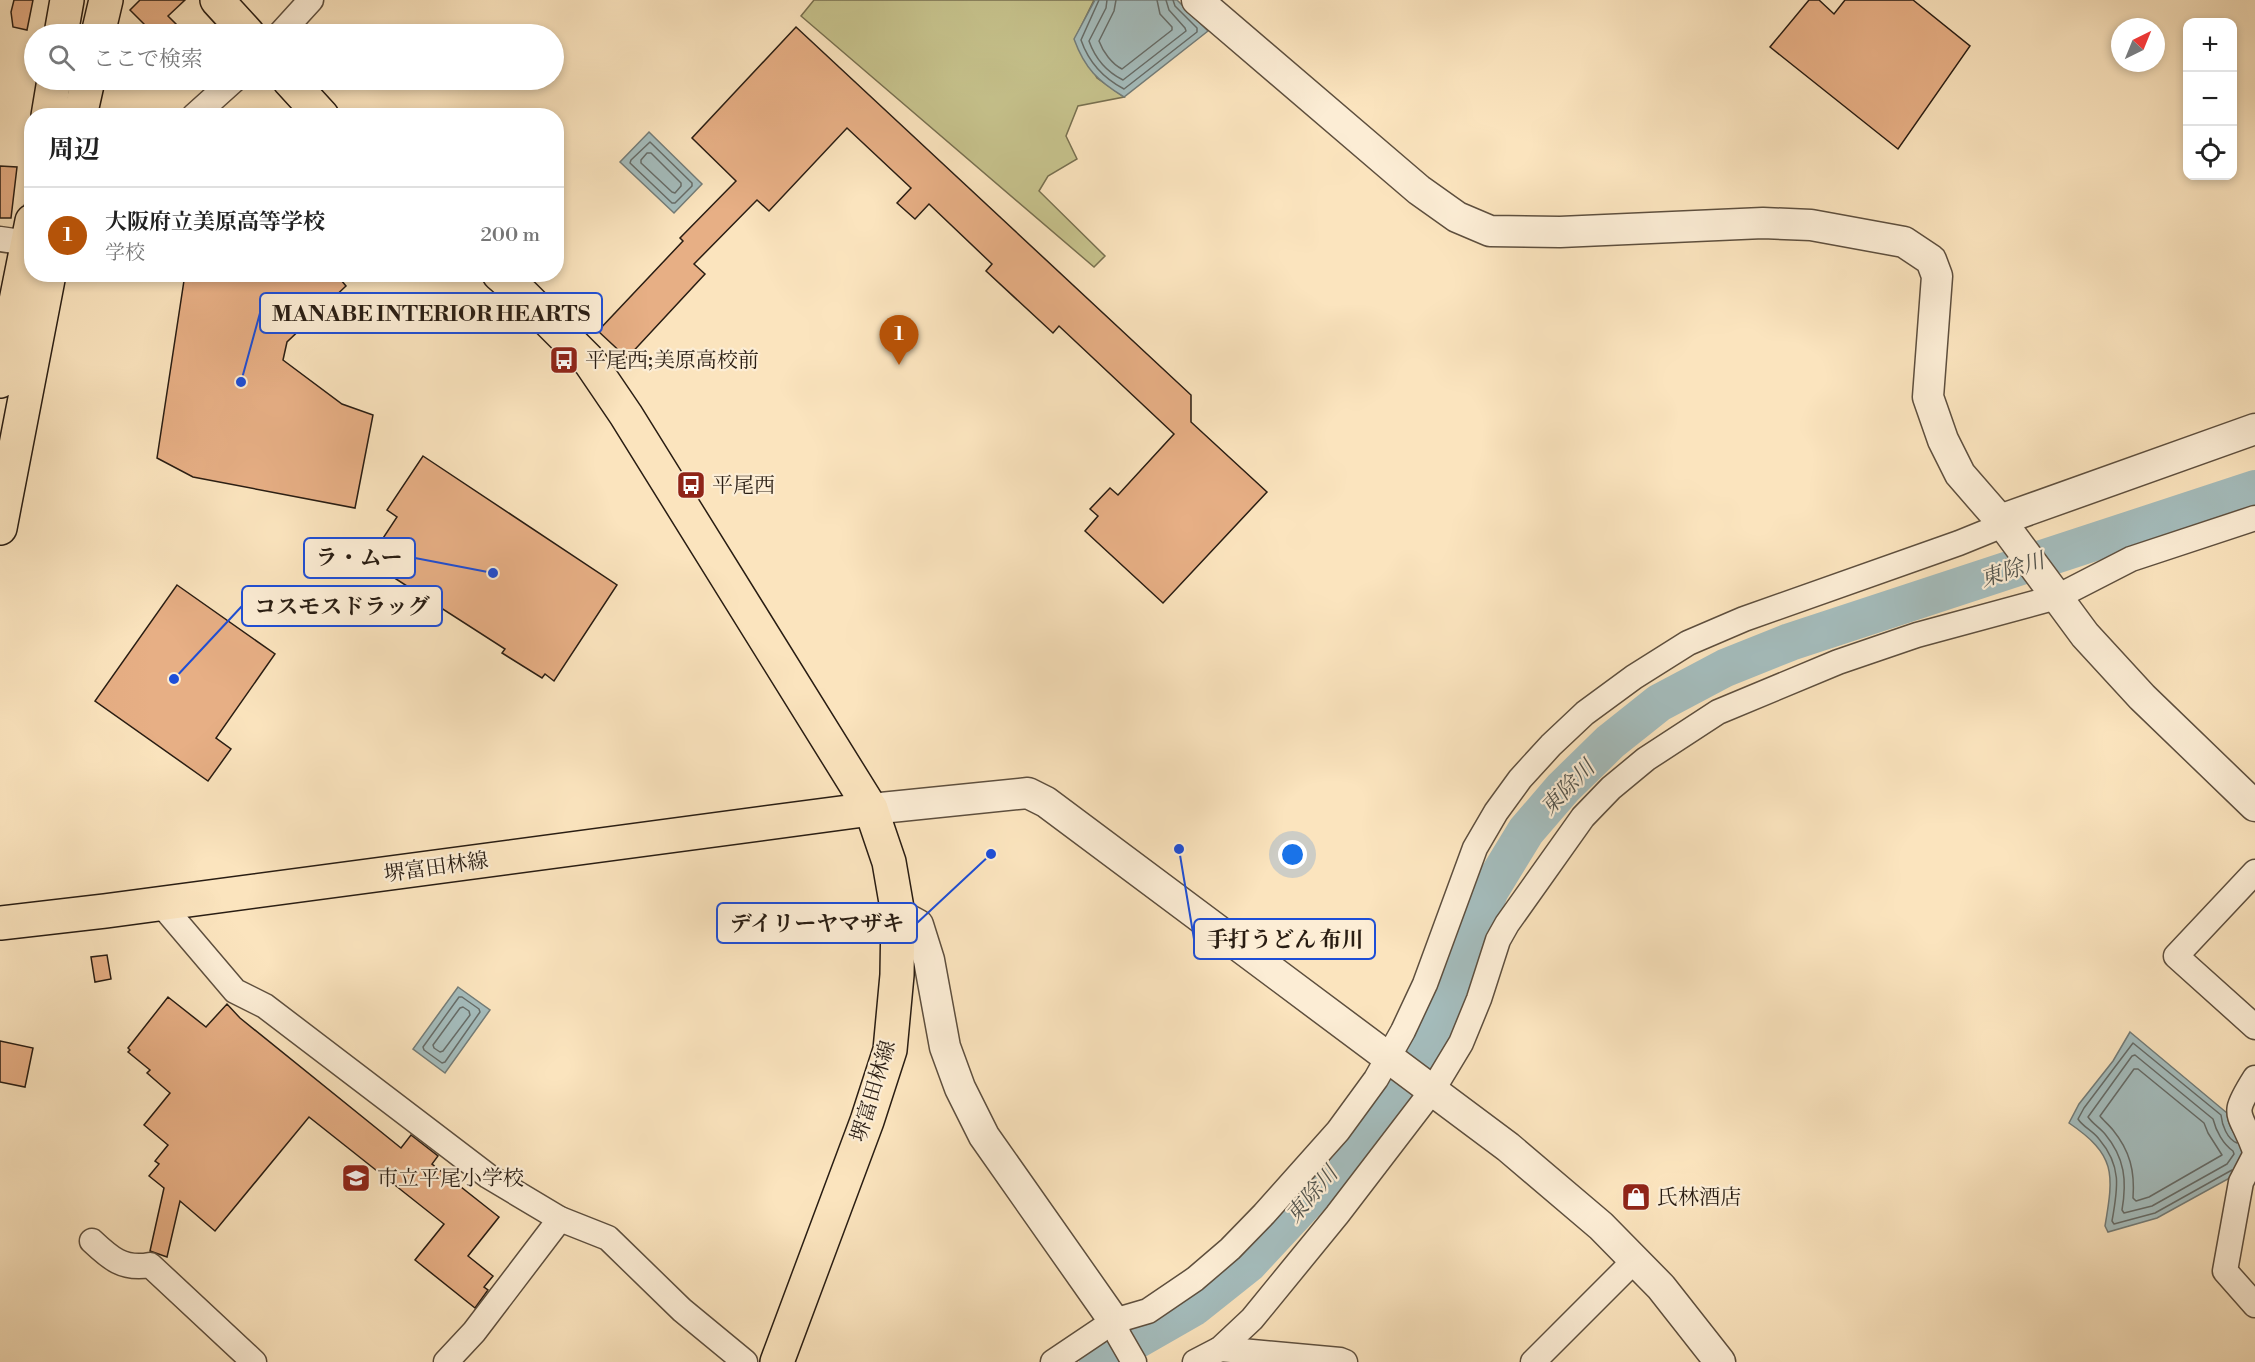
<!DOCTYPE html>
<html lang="ja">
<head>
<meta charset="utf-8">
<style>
	body { margin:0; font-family:"Libre Bodoni","Noto Serif JP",serif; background:#f6f6f6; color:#222 }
	.controls { position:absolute; right:18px; top:18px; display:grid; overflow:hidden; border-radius:12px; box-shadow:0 3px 9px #0003 }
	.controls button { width:54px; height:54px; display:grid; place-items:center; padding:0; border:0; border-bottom:2px solid #e0e0e0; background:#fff; color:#222; font:30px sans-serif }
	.compass { position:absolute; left:2111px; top:18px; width:54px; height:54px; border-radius:50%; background:#fff; box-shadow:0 3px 9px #0003; rotate:43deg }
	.you { position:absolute; left:1293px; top:855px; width:21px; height:21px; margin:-15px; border:4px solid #fff; border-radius:50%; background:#1a73e8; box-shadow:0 0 0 9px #1a73e833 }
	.badge { display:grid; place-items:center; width:39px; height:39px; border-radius:50%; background:#b45309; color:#fff; font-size:20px; font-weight:700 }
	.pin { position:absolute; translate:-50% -50px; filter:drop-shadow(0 2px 3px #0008) }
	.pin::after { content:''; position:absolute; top:32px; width:21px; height:18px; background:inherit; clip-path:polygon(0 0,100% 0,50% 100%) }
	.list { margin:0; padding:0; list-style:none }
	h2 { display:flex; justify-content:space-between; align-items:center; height:78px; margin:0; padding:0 24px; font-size:26px }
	h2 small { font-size:20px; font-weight:400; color:#767676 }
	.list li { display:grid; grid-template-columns:39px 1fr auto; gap:18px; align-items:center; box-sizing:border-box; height:96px; padding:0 24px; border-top:2px solid #e0e0e0 }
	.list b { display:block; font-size:22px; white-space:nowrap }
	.list p { margin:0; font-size:20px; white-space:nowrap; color:#767676 }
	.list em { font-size:20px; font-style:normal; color:#767676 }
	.icon { flex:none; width:33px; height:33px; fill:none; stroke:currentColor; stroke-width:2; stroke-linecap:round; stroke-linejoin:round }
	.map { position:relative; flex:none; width:2255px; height:1362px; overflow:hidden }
	.search { position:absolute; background:#fff; box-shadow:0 3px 9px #0003; left:24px; top:24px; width:540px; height:66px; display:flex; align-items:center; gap:15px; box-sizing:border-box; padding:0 21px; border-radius:33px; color:#767676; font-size:22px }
	.panel { position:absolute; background:#fff; box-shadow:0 3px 9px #0003; left:24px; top:108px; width:540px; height:174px; border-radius:24px }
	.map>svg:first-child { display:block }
	.green { fill:#c6c28c; stroke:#787050; stroke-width:1.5 }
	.water { fill:#a4bcbc; stroke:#737c78; stroke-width:1.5 }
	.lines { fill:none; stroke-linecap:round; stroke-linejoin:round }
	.shore { stroke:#666c68; stroke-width:1.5 }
	.river { stroke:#a4bcbc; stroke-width:38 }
	.building { fill:#e7af85; stroke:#291d13; stroke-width:1.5 }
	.minor-casing { stroke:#5e4f3e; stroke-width:27 }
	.tertiary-casing { stroke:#5e4f3e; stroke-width:33 }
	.primary-casing { stroke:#291d13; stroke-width:36 }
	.trunk-casing { stroke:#291d13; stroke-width:36 }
	.minor { stroke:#fcedd5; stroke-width:24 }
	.tertiary { stroke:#fcedd5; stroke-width:30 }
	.primary { stroke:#fbe4be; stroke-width:33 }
	.trunk { stroke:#fbe4be; stroke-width:33 }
	.labels { text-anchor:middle; stroke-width:4.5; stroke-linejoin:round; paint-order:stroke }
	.poi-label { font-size:21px; fill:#291d13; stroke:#fcedd5; text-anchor:start }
	.street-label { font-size:21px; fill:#291d13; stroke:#fcedd5 }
	.water-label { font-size:22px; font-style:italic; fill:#54554e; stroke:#fcedd5 }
	.leader { fill:none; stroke:#1d4ed8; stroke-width:2 }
	.callout-dot { fill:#1d4ed8; stroke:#fcedd5; stroke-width:2 }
	.callout { fill:#fcedd5; stroke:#1d4ed8; stroke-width:2 }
	.callout-label { font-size:22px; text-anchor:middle; font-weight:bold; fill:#291d13 }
</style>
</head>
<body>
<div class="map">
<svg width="2255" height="1362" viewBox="0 0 2255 1362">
	<rect width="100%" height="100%" fill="#fbe4be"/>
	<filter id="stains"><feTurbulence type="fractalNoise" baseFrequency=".00333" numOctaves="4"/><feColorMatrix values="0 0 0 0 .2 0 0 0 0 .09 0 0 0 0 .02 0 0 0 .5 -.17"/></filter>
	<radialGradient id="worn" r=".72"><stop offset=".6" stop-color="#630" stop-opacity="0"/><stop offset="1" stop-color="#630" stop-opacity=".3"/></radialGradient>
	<!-- green -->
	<path class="green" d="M 814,0 L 1094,0 L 1075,39 L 1097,78 L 1124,97 L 1078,106 L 1066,136 L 1077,159 L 1048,176 L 1039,191 L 1105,256 L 1094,267 L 801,16 Z"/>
	<!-- water -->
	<g class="water">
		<path d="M 1095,0 L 1177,0 L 1208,31 L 1124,97 C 1098,81 1085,69 1074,39 Z"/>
		<path d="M 649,132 L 702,184 L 674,213 L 620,162 Z"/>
		<path d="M 458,987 L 490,1010 L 445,1073 L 413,1049 Z"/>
		<path d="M 2130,1032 L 2227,1113 C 2228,1128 2236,1137 2247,1146 L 2237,1174 L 2157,1218 L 2108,1232 L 2105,1226 C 2114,1173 2116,1155 2069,1123 L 2079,1104 L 2113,1061 Z"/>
	</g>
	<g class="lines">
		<!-- shore -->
		<g class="shore">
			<path d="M 1099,0 L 1081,40 C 1089,63 1103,78 1124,89 L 1197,32 L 1197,28 L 1175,6 L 1173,0"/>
			<path d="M 1107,0 L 1106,8 L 1089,41 C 1095,58 1107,72 1123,80 L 1186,31 L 1185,28 L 1169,10 L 1166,0"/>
			<path d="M 1116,0 L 1114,11 L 1099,41 C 1103,52 1112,64 1122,69 L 1172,30 L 1172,27 L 1160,14 L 1157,0"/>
			<path d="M 650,142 L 692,183 L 692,186 L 675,203 L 672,203 L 630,163 L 631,160 Z"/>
			<path d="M 647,153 L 651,153 L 681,183 L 681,186 L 675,193 L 672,192 L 641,163 L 641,160 Z"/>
			<path d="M 459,997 L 462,997 L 479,1009 L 480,1012 L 445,1062 L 442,1063 L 424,1050 L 423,1047 Z"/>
			<path d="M 463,1007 L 469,1011 L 470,1015 L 443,1051 L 440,1052 L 434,1048 L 433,1045 L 460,1008 Z"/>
			<path d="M 2135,1055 L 2213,1119 C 2216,1131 2223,1144 2233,1151 L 2234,1154 L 2227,1164 L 2152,1206 L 2124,1213 L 2122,1210 C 2127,1181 2125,1158 2105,1134 C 2100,1128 2092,1123 2088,1117 L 2132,1056 Z"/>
			<path d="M 2138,1069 L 2204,1123 L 2208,1133 L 2222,1155 L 2149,1197 L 2136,1201 L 2133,1198 C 2135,1171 2130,1151 2113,1130 C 2109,1125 2103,1120 2100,1116 L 2134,1069 Z"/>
			<path d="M 2232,1170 L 2155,1213 L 2114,1224 L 2112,1221 C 2118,1188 2122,1166 2099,1139 C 2093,1131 2083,1127 2078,1119 L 2084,1108 L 2133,1043 L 2221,1115 C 2222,1125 2227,1139 2237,1143"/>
		</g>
		<!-- river -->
		<path class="river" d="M 1098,1362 L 1194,1307 L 1248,1264 L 1312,1195 L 1396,1096 L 1425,1050 L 1490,890 L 1526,831 L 1563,788 L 1610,742 L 1659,703 L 1725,668 L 1790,642 L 2255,489"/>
	</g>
	<!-- building -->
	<g class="building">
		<path d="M 14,0 L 33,0 L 27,30 L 13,27 L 11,12 Z"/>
		<path d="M 140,0 L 185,0 L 168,16 L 186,34 L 154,34 L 130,10 Z"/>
		<path d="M 1809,0 L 1819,0 L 1834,14 L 1845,0 L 1913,0 L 1970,46 L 1898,149 L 1770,47 Z"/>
		<path d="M 796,27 L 1191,395 L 1191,422 L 1267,492 L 1163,603 L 1085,531 L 1098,516 L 1090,509 L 1110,488 L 1118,495 L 1174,434 L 1059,326 L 1053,333 L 986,271 L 992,264 L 929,204 L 915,219 L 897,203 L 911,188 L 847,128 L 769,211 L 757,200 L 694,264 L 705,274 L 627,358 L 598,331 L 683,241 L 680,238 L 736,181 L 692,138 Z"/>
		<path d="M 0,166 L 17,167 L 11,218 L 0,218 Z"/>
		<path d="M 185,274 L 336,274 L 346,286 L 287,342 L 283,360 L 342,404 L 373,415 L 355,508 L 193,477 L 157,458 Z"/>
		<path d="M 423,456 L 617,585 L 554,681 L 545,674 L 542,678 L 502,653 L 505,649 L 368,561 L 397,517 L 387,510 Z"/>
		<path d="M 177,585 L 275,654 L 216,738 L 231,749 L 208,781 L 95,701 Z"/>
		<path d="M 107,955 L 111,979 L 95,982 L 91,957 Z"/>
		<path d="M 168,997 L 206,1027 L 227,1004 L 240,1018 L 401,1148 L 411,1135 L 438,1156 L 432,1164 L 499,1217 L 468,1256 L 493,1276 L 484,1287 L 488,1290 L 475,1308 L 415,1260 L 444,1224 L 309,1117 L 215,1231 L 180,1201 L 167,1257 L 150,1251 L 164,1188 L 149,1176 L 159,1164 L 155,1161 L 168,1145 L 144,1125 L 170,1093 L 147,1073 L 150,1070 L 128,1052 L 130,1050 L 128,1048 Z"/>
		<path d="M 0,1041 L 33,1048 L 25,1087 L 0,1082 Z"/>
	</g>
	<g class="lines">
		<!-- minor casing -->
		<g class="minor-casing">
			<g id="minor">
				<path d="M 280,34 L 311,0"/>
				<path d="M 194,116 L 234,80"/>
				<path d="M 0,239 L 28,243"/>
				<path d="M 2255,872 L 2176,956 L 2255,1027"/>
				<path d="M 161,904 L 235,991 L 265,1006 L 488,1176 L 560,1219 L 608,1238 L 682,1310 L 745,1362"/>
				<path d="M 2255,1078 C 2229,1119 2240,1109 2255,1151"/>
				<path d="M 2255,1155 L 2241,1182 L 2225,1271 L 2255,1305"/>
				<path d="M 92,1241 C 110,1258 123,1270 150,1265 L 254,1362"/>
				<path d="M 1114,1321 L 1119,1336 L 1134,1362"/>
				<path d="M 1220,1349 L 1340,1360 L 1345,1362"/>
				<path d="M 446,1362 L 474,1332 L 560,1219"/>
				<path d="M 1053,1362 L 1114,1321 L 1148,1311 L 1195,1279 L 1230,1249 L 1264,1214 L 1338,1131 L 1376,1079 L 1403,1031 L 1425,984 L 1475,848 L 1496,812 L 1520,779 L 1551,745 L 1585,713 L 1634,677 L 1688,643 L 1744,619 L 1959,543 L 1991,530 L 2000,520"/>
				<path d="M 1195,1362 L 1220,1349 L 1252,1319 L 1337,1215 L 1432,1091 L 1461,1043 L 1479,999 L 1498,940 L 1507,924 L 1583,817 L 1611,788 L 1646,759 L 1718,712 L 1838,662 L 1917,635 L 2057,597 L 2131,559 L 2255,518"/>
				<path d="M 1533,1362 L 1635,1260"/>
			</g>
		</g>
		<!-- tertiary casing -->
		<g class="tertiary-casing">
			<g id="tertiary">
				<path d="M 1197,0 L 1419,190 L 1457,217 L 1490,231 L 1560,232 L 1763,223 L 1811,225 L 1904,242 L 1931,260 L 1937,276 L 1928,397 L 1943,440 L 1960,474 L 2000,520 L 2085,635 L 2142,697 L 2255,806"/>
				<path d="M 2000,520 L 2255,429"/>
				<path d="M 871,809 L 1028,793 L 1046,802 L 1508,1147 L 1601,1226 L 1661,1287 L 1720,1362"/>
				<path d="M 898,914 L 918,925 L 929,960 L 945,1047 L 960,1088 L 984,1136 L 1114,1321"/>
			</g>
		</g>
		<!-- primary casing -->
		<g class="primary-casing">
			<g id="primary">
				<path d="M 217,0 L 248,34"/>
				<path d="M 289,80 L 322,116"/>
				<path d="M 499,274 L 523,295 L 590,362 L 626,415 L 871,809 L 889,862 L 898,914 L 897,975 L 890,1050 L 867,1121 L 777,1362"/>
				<path d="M 0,923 L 105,911 L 871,809"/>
			</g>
		</g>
		<!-- trunk casing -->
		<g class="trunk-casing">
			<g id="trunk">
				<path d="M 61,34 L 67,0"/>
				<path d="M 98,34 L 106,0"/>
				<path d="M 48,116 L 54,80"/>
				<path d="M 80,116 L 88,80"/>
				<path d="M 0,381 L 32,221"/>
				<path d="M 0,528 L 49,274"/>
			</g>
		</g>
		<!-- minor -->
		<use href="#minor" class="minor"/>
		<!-- tertiary -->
		<use href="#tertiary" class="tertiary"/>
		<!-- primary -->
		<use href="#primary" class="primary"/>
		<!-- trunk -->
		<use href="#trunk" class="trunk"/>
	</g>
	<!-- icons -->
	<defs>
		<g id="bus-square" transform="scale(1.5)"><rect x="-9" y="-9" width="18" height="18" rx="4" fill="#8f2418" stroke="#fcedd5"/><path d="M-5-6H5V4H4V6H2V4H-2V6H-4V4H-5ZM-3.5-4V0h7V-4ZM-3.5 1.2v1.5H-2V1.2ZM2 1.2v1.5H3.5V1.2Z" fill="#fff"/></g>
		<g id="school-square" transform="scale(1.5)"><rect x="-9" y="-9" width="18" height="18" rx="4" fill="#8f2418" stroke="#fcedd5"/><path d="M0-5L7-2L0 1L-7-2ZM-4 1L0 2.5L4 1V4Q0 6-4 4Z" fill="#fff"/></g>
		<g id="shop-square" transform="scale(1.5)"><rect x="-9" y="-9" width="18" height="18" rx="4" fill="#8f2418" stroke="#fcedd5"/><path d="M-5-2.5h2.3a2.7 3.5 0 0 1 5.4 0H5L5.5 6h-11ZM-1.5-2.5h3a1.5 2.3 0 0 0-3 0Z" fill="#fff"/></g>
	</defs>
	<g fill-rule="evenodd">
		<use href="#bus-square" x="564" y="360"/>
		<use href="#bus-square" x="691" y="485"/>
		<use href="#school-square" x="356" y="1178"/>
		<use href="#shop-square" x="1636" y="1197"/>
	</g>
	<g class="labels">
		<!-- poi labels -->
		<g class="poi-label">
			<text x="585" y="367">平尾西;美原高校前</text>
			<text x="712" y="492">平尾西</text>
			<text x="377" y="1185">市立平尾小学校</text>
			<text x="1657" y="1204">氏林酒店</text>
		</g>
		<!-- street labels -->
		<g class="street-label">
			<text transform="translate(436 867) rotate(-8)" y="7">堺富田林線</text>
			<text transform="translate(873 1091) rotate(-73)" y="7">堺富田林線</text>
		</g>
		<!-- water labels -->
		<g class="water-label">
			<text transform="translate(2012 569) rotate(-18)" y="8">東除川</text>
			<text transform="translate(1567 787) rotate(-46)" y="8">東除川</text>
			<text transform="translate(1311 1194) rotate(-49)" y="8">東除川</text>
		</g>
	</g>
	<!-- callouts -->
	<path class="leader" d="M241 382L260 313M493 573L415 558M174 679L242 606M991 854L917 923M1179 849L1194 939"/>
	<g class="callout-dot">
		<circle cx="241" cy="382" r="6"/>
		<circle cx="493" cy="573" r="6"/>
		<circle cx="174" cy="679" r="6"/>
		<circle cx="991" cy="854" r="6"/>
		<circle cx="1179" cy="849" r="6"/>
	</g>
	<g class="callout">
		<rect x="260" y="293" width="342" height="40" rx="6"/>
		<rect x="304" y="538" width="111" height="40" rx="6"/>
		<rect x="242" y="586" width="200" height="40" rx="6"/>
		<rect x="717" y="903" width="200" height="40" rx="6"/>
		<rect x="1194" y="919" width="181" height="40" rx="6"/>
	</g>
	<g class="callout-label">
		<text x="431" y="321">MANABE INTERIOR HEARTS</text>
		<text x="359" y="565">ラ・ムー</text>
		<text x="342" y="614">コスモスドラッグ</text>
		<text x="817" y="931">デイリーヤマザキ</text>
		<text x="1285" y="947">手打うどん 布川</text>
	</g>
	<rect width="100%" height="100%" filter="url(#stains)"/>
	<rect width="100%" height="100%" fill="url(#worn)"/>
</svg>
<div class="controls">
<button>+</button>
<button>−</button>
<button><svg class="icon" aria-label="locate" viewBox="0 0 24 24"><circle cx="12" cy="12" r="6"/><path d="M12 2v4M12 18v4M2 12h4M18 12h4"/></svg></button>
</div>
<svg class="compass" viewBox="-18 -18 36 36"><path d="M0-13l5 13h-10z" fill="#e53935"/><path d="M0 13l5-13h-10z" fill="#767676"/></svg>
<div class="you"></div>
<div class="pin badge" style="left:899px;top:365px">1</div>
<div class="search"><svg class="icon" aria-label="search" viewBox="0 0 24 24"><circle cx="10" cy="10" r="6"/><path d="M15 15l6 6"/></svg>ここで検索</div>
<section class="panel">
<h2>周辺<small></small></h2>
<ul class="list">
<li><span class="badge">1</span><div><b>大阪府立美原高等学校</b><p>学校</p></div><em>200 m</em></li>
</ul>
</section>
</div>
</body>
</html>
